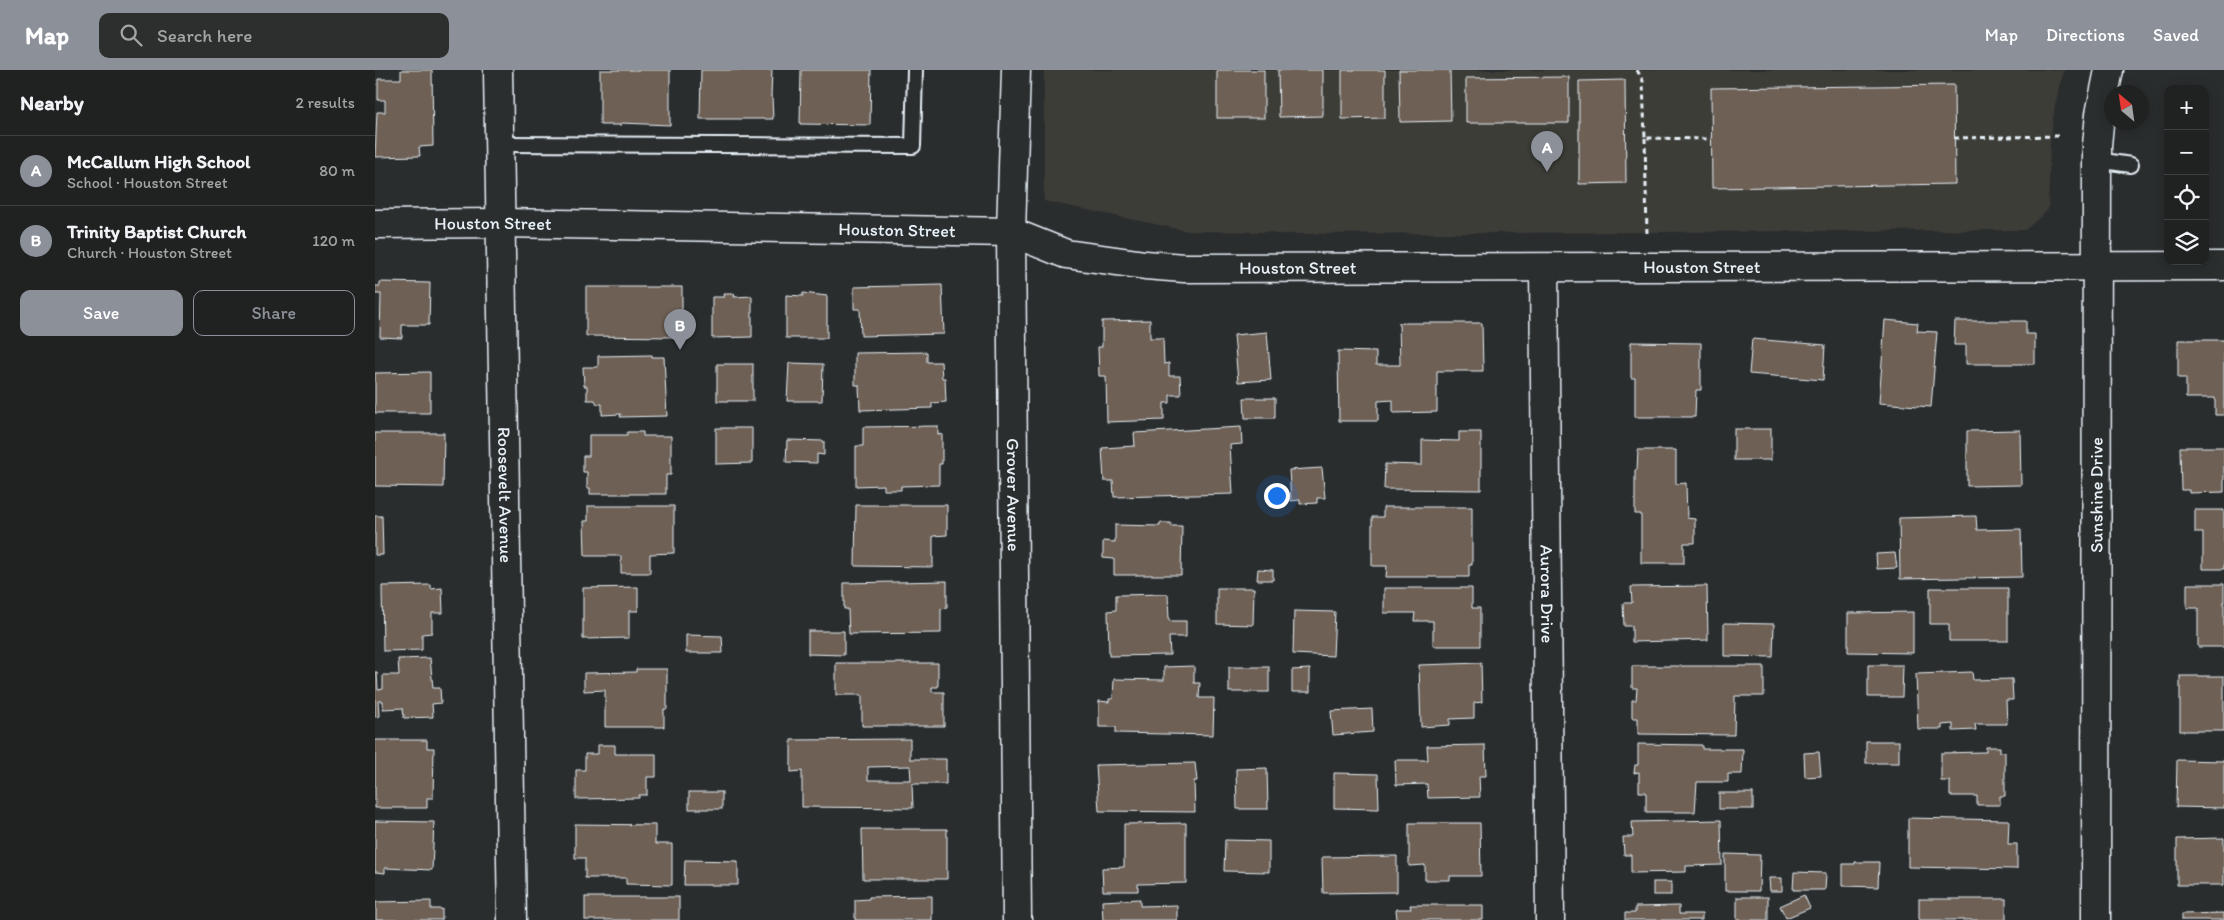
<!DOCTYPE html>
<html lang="en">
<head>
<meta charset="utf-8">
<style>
	body { margin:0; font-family:Itim,sans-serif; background:#2d2f2f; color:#f1f3f6 }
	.controls { position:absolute; right:15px; top:15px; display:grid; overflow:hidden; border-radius:10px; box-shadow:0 2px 12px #0003 }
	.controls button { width:45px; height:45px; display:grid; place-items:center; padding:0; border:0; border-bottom:1px solid #3d3f40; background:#202222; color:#f1f3f6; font:25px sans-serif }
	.compass { position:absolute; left:1729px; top:15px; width:45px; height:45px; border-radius:50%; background:#202222; box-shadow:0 2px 12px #0003; rotate:331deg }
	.you { position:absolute; left:901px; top:425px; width:18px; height:18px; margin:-12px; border:4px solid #fff; border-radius:50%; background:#1a73e8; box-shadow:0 0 0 8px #1a73e833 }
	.badge { display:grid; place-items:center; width:32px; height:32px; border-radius:50%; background:#8c9099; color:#fff; font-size:16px; font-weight:700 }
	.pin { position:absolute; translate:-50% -41px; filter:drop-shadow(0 1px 2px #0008) }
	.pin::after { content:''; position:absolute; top:26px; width:18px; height:15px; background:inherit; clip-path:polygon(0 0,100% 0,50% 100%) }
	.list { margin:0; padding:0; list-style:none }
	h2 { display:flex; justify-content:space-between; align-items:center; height:65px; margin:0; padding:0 20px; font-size:21px }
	h2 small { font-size:16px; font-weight:400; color:#a2a4a5 }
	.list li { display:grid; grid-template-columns:32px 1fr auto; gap:15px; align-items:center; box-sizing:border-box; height:70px; padding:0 20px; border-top:1px solid #3d3f40 }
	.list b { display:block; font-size:19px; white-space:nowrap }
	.list p { margin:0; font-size:16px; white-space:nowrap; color:#a2a4a5 }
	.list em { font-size:16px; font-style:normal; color:#a2a4a5 }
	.actions { display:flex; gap:10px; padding:15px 20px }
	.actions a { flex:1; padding:11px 0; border:1px solid #8c9099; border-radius:10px; text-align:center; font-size:18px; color:#8c9099 }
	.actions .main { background:#8c9099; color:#fff }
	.icon { flex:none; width:28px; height:28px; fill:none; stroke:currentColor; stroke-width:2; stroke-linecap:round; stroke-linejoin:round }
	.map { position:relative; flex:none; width:1849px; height:850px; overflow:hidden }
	header { display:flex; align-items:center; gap:30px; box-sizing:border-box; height:70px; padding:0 25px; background:#8c9099; color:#fff }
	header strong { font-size:24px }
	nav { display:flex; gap:28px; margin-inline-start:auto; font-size:18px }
	.search { width:350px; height:45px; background:#2d2f2f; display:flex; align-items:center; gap:12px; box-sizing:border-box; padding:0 18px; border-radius:10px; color:#a2a4a5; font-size:19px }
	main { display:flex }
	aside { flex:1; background:#202222 }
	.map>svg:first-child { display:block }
	.built { fill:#3e3c39 }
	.building { fill:#6e6054; stroke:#e8f1f8; fill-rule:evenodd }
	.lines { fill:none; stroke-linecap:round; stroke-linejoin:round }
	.lane-casing { stroke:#e8f1f8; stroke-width:18 }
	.street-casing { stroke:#e8f1f8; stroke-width:31 }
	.path { stroke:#e8f1f8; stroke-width:3; stroke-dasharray:5 4; stroke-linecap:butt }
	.lane { stroke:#2a2d2e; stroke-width:14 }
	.street { stroke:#2a2d2e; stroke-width:28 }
	.labels { text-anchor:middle; stroke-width:4; stroke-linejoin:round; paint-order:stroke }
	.street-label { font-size:18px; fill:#e8f1f8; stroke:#2a2d2e }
</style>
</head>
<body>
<header>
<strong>Map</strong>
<div class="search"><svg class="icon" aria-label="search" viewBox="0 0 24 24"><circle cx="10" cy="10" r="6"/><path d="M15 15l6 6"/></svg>Search here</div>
<nav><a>Map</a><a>Directions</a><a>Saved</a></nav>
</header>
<main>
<aside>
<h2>Nearby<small>2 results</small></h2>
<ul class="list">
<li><span class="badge">A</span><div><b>McCallum High School</b><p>School · Houston Street</p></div><em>80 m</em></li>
<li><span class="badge">B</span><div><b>Trinity Baptist Church</b><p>Church · Houston Street</p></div><em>120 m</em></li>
</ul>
<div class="actions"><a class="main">Save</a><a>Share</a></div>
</aside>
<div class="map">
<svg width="1849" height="850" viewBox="0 0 1849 850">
	<rect width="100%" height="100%" fill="#2a2d2e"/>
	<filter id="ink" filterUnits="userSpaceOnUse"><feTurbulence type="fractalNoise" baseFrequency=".02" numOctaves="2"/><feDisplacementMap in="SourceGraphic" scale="10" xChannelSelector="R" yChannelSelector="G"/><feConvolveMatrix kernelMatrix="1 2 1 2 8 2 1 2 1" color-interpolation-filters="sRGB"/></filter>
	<g filter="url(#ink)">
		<!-- built -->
		<path class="built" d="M 669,0 L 1689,0 L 1680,35 L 1675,72 L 1673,140 L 1650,160 L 900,164 L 897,162 L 813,161 L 669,131 Z"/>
		<!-- building -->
		<g class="building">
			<path d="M 26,0 L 57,0 L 58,76 L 44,77 L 45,86 L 0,87 L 2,42 L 10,42 L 10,30 L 3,30 L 3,9 L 26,9 Z"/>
			<path d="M 225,0 L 295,0 L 295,55 L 246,53 L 246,55 L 225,55 Z"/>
			<path d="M 326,0 L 397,0 L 396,27 L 397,27 L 398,49 L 325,49 Z"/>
			<path d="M 426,0 L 496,0 L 495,55 L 425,54 Z"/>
			<rect x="842" y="0" width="47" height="48"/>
			<path d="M 903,0 L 948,0 L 948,46 L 904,47 Z"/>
			<path d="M 967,0 L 1010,0 L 1010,48 L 967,49 Z"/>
			<path d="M 1024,0 L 1075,0 L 1076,51 L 1025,52 Z"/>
			<path d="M 1194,7 L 1194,53 L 1091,53 L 1091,8 Z"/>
			<path d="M 1250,10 L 1251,113 L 1204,114 L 1204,11 Z"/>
			<path d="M 1579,15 L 1580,114 L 1337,118 L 1336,18 Z"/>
			<path d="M 5,212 L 55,213 L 54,255 L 27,255 L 27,268 L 5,267 L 6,224 L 0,224 L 0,216 L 5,216 Z"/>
			<path d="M 567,215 L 569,264 L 486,266 L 485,239 L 479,239 L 479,217 Z"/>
			<path d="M 211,217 L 307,217 L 307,244 L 300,244 L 300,267 L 211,266 Z"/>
			<path d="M 428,223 L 452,226 L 452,268 L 411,268 L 411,225 L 428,226 Z"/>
			<path d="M 348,224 L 360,224 L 359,227 L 377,226 L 377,267 L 337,268 L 337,227 L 349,227 Z"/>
			<path d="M 775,250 L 775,268 L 788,268 L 789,294 L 794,293 L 794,306 L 805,306 L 806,325 L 795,325 L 795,333 L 789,333 L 789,350 L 732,352 L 731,306 L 724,306 L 723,277 L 727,277 L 727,251 Z"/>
			<path d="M 1510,250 L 1543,253 L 1542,261 L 1562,262 L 1556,337 L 1504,333 Z"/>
			<path d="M 1580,251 L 1651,251 L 1651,264 L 1660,264 L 1660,294 L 1591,294 L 1591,275 L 1579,275 Z"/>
			<path d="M 1024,253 L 1107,253 L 1108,301 L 1062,301 L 1062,342 L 1018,343 L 1018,330 L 1003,331 L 1003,351 L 964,351 L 963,281 L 1001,282 L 1001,295 L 1025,295 Z"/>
			<path d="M 892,262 L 896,310 L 863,312 L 859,265 Z"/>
			<path d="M 1377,269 L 1450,275 L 1448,310 L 1374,304 Z"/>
			<path d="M 1803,270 L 1849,270 L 1849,345 L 1840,345 L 1840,328 L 1811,328 L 1811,308 L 1803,308 Z"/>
			<path d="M 1256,272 L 1326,273 L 1326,320 L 1321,320 L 1320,347 L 1260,347 L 1260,308 L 1256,308 Z"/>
			<path d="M 552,282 L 552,292 L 566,292 L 567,308 L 570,308 L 571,332 L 557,333 L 557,338 L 485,340 L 484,315 L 480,315 L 480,283 Z"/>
			<path d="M 277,285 L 277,287 L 289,287 L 292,346 L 245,347 L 246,344 L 227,345 L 227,334 L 222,334 L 220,330 L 212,330 L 212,316 L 209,316 L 208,297 L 223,297 L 223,286 Z"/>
			<path d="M 414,293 L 448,294 L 447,331 L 412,331 Z"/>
			<rect x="342" y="294" width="36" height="37"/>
			<path d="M 55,302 L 55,343 L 0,343 L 0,303 Z"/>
			<path d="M 869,328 L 900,328 L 900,348 L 870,348 Z"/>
			<path d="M 563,356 L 563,365 L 567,364 L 567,394 L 564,394 L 564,415 L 526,416 L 526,420 L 509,420 L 509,415 L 481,416 L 481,376 L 488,376 L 488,357 Z"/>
			<path d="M 866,357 L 867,374 L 855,375 L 858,424 L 739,427 L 738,411 L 729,411 L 727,378 L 760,376 L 759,363 Z"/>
			<path d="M 341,358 L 377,358 L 377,393 L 341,394 Z"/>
			<rect x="1359" y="359" width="37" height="31"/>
			<path d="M 1645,360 L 1646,415 L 1592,416 L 1592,361 Z"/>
			<path d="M 252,362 L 268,362 L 268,366 L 296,366 L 296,405 L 291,405 L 291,424 L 215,424 L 215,418 L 212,418 L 212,402 L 208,402 L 208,386 L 214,386 L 214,365 L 252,365 Z"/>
			<path d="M 1084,362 L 1106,362 L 1106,420 L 1009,419 L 1010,394 L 1047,395 L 1047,370 L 1084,371 Z"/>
			<path d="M 0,363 L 69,363 L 68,417 L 0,416 Z"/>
			<path d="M 412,370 L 449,371 L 449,385 L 442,384 L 442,393 L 411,392 Z"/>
			<path d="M 1805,377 L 1849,377 L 1849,422 L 1814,423 L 1814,420 L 1806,420 Z"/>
			<path d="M 1263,380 L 1301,380 L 1301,414 L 1311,413 L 1312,448 L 1320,449 L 1320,473 L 1309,473 L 1309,493 L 1266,493 L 1266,444 L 1260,444 L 1260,400 L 1262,400 Z"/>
			<path d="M 947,398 L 950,428 L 942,428 L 942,433 L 925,434 L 925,430 L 916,431 L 914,400 Z"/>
			<path d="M 481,435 L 572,435 L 572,465 L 558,466 L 558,497 L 480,496 Z"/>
			<path d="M 213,436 L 299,436 L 299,483 L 275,484 L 275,503 L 246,503 L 246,486 L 210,486 L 209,451 L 213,451 Z"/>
			<path d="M 1008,437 L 1097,437 L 1097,495 L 1094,495 L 1094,507 L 1011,507 L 1012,496 L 997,496 L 997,447 L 1008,447 Z"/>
			<path d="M 1820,440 L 1849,440 L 1849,499 L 1828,499 L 1828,463 L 1820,463 Z"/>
			<path d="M 0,446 L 7,446 L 8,485 L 0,485 Z"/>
			<path d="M 1601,446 L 1602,460 L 1646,459 L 1647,507 L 1525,509 L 1524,448 Z"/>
			<path d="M 785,453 L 796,453 L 796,456 L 807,456 L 806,505 L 739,505 L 739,489 L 728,488 L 728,471 L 740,472 L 740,455 L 785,456 Z"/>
			<path d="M 1520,483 L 1522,498 L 1502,499 L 1501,484 Z"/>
			<path d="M 883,499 L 898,500 L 898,510 L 882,510 Z"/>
			<path d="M 572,511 L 572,538 L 566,539 L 566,563 L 474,564 L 473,539 L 469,539 L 469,513 Z"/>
			<path d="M 1812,514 L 1849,514 L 1849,577 L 1823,577 L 1823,538 L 1812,538 Z"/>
			<path d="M 56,515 L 56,519 L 67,518 L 68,543 L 57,543 L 57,563 L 47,564 L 47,580 L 8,581 L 7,516 Z"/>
			<path d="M 1332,516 L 1333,570 L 1257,572 L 1257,556 L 1249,556 L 1248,533 L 1257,533 L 1256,517 Z"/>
			<path d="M 263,517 L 263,541 L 254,541 L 254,568 L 208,569 L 208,518 Z"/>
			<path d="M 842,518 L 879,518 L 878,555 L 842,554 Z"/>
			<path d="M 1009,518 L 1097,518 L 1097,538 L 1105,538 L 1105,576 L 1058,576 L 1058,551 L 1039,551 L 1040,543 L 1009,543 Z"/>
			<path d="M 1555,518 L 1633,518 L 1633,571 L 1574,571 L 1574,554 L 1555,554 Z"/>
			<path d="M 793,524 L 794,551 L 811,551 L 811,567 L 794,567 L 795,585 L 734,586 L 733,541 L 741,540 L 741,525 Z"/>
			<path d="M 919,541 L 960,542 L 958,586 L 918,584 Z"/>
			<path d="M 1538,542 L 1538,583 L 1473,582 L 1473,543 Z"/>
			<path d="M 1349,553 L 1399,554 L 1398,587 L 1349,586 Z"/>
			<path d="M 433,561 L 469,561 L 469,585 L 433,584 Z"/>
			<path d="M 311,565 L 347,566 L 348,583 L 311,583 Z"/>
			<path d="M 55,588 L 58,618 L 65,618 L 66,633 L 57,634 L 58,647 L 29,648 L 28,638 L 8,639 L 8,631 L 3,631 L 4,646 L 0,647 L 0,602 L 2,602 L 3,620 L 8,619 L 8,605 L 24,605 L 23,589 Z"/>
			<path d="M 461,593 L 563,593 L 563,617 L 557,617 L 557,622 L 569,622 L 569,656 L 487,656 L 487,625 L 461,625 Z"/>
			<path d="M 1106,593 L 1107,632 L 1099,633 L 1099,648 L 1075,649 L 1075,655 L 1046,657 L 1044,595 Z"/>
			<path d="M 1493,595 L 1528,595 L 1527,627 L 1493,627 Z"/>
			<path d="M 819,596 L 819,613 L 825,613 L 824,628 L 839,628 L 838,665 L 741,663 L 741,657 L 724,657 L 724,631 L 734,632 L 734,629 L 738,629 L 739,609 L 789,610 L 789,597 Z"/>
			<path d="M 1257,596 L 1389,596 L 1389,626 L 1360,626 L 1359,665 L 1263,664 L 1263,648 L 1257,648 L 1257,630 L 1261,630 L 1262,618 L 1257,618 Z"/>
			<rect x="854" y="597" width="40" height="25"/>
			<path d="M 261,599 L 292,599 L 292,639 L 289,639 L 289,657 L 230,657 L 230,620 L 209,621 L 209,603 L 261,602 Z"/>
			<path d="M 935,599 L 935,622 L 917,622 L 917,600 Z"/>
			<path d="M 1597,602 L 1598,610 L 1637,609 L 1638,630 L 1631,630 L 1632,654 L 1600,654 L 1601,660 L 1578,661 L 1578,654 L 1567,655 L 1567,659 L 1543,659 L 1541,604 Z"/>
			<rect x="1805" y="606" width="44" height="55"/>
			<path d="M 997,639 L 998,662 L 958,665 L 956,641 Z"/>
			<path d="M 535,669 L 535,689 L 571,689 L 571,714 L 537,714 L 538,738 L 427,737 L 427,701 L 416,702 L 416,670 ZM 535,696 L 536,710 L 493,710 L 493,697 Z"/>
			<path d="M 0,670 L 52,670 L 52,678 L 59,678 L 58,728 L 52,728 L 52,738 L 0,738 Z"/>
			<rect x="1491" y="671" width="33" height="22"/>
			<path d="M 1263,674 L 1327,675 L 1327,679 L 1368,679 L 1367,704 L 1353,704 L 1353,712 L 1322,712 L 1320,742 L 1271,742 L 1271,722 L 1264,722 L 1264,702 L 1259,703 L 1260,695 L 1263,695 Z"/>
			<path d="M 223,675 L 240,675 L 240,684 L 281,684 L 281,707 L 272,707 L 272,725 L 264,725 L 264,728 L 201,729 L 201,700 L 210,700 L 210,684 L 223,684 Z"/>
			<path d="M 1110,675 L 1111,706 L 1104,706 L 1105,727 L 1053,728 L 1052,714 L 1021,715 L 1020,690 L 1053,690 L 1052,676 Z"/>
			<path d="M 1611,677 L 1625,677 L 1625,682 L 1630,682 L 1630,726 L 1625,726 L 1625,735 L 1602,735 L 1602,726 L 1575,726 L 1575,711 L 1566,711 L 1566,683 L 1608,682 L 1611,682 Z"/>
			<path d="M 1444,682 L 1446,706 L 1430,707 L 1429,683 Z"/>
			<path d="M 1802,690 L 1849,691 L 1849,738 L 1801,737 Z"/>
			<path d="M 820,693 L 822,711 L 819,711 L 820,742 L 724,741 L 721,695 Z"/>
			<path d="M 892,698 L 893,739 L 862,739 L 861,699 Z"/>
			<path d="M 959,703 L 1003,704 L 1004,739 L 959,738 Z"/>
			<rect x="314" y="722" width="33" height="17"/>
			<rect x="1344" y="723" width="34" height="16"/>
			<path d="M 1533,748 L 1634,750 L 1633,774 L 1642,774 L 1642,799 L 1533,797 Z"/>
			<path d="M 1346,750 L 1347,795 L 1311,796 L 1311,802 L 1256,803 L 1256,785 L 1249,785 L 1248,767 L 1258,767 L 1257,752 Z"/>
			<path d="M 0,751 L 59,752 L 57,800 L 10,798 L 10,803 L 0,802 Z"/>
			<path d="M 811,753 L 811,813 L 763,814 L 763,821 L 728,821 L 727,798 L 749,797 L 749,754 Z"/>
			<path d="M 1034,753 L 1105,753 L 1106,806 L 1075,806 L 1075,810 L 1050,810 L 1050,795 L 1034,796 Z"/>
			<path d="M 200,754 L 280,755 L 280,774 L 297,774 L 297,815 L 251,814 L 251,808 L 210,808 L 210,788 L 200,788 Z"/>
			<path d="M 487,759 L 572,759 L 572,809 L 488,809 Z"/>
			<path d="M 1849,768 L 1849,815 L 1802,815 L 1802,769 Z"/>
			<path d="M 850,770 L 894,771 L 894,802 L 849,801 Z"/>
			<path d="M 1350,784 L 1385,785 L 1384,821 L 1350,821 Z"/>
			<path d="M 1022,786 L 1022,822 L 948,823 L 947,787 Z"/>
			<path d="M 310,790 L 363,791 L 363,815 L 309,815 Z"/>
			<path d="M 1480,792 L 1504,792 L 1503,817 L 1468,816 L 1468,794 L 1480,794 Z"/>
			<path d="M 1419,802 L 1451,803 L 1450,820 L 1418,820 Z"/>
			<path d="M 1394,808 L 1407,808 L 1407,821 L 1395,821 Z"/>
			<rect x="1278" y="812" width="18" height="13"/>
			<path d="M 1429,825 L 1435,838 L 1411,848 L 1405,836 Z"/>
			<path d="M 557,826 L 557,850 L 480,850 L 480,830 L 494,829 L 494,827 Z"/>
			<rect x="210" y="827" width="94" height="23"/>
			<rect x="1362" y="827" width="31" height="23"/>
			<path d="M 765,829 L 765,836 L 802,835 L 802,850 L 728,850 L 727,831 Z"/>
			<rect x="1544" y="829" width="87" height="21"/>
			<path d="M 56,831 L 56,839 L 67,839 L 67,850 L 1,850 L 1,832 Z"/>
			<path d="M 1035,835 L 1108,835 L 1108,850 L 1022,850 L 1021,839 L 1036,839 Z"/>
			<path d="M 1304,836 L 1304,844 L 1327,844 L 1327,850 L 1250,850 L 1250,843 L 1260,843 L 1260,837 Z"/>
			<path d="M 1849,843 L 1849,850 L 1807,850 L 1807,844 Z"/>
		</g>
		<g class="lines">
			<!-- lane casing -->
			<g class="lane-casing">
				<g id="lane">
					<path d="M 123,74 L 538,76 L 540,0"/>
					<path d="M 1722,90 L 1756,95"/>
				</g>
			</g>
			<!-- street casing -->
			<g class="street-casing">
				<g id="street">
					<path id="s1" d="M 123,0 L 137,850"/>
					<path id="s2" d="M 641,0 L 636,162 L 642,850"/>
					<path id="s3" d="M 0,154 L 125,153 L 636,162 L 691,184 L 770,195 L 809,198 L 1849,196"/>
					<path id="s4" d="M 1169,198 L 1175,850"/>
					<path id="s5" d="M 1721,850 L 1722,75 L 1725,44 L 1734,0"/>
				</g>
			</g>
			<!-- path -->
			<g class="path">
				<path d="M 1262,0 L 1268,11 L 1270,68 L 1336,69"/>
				<path d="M 1270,68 L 1272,165"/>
				<path d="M 1579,68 L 1683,66"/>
			</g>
			<!-- lane -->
			<use href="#lane" class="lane"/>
			<!-- street -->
			<use href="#street" class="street"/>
		</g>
	</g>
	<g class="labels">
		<!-- street labels -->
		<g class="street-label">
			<text dy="6" stroke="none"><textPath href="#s3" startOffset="118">Houston Street</textPath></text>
			<text dy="6" stroke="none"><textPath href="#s3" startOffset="522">Houston Street</textPath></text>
			<text dy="6" stroke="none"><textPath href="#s3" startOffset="1332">Houston Street</textPath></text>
			<text dy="6" stroke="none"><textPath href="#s3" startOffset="928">Houston Street</textPath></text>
			<text dy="6" stroke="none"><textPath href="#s5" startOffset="425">Sunshine Drive</textPath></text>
			<text dy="6" stroke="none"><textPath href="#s1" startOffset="425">Roosevelt Avenue</textPath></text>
			<text dy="6" stroke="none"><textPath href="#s2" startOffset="425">Grover Avenue</textPath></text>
			<text dy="6" stroke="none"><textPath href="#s4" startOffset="326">Aurora Drive</textPath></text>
		</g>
	</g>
</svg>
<div class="controls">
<button>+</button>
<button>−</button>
<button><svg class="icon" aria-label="locate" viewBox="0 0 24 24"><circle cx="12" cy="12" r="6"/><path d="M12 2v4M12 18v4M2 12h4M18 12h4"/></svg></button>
<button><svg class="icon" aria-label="layers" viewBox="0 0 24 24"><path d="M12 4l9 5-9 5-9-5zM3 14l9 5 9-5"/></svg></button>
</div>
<svg class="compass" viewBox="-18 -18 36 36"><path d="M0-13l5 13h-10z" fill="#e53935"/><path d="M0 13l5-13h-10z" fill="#a2a4a5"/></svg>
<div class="you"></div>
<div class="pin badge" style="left:1172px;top:102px">A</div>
<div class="pin badge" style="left:305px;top:280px">B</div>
</div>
</main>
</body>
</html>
